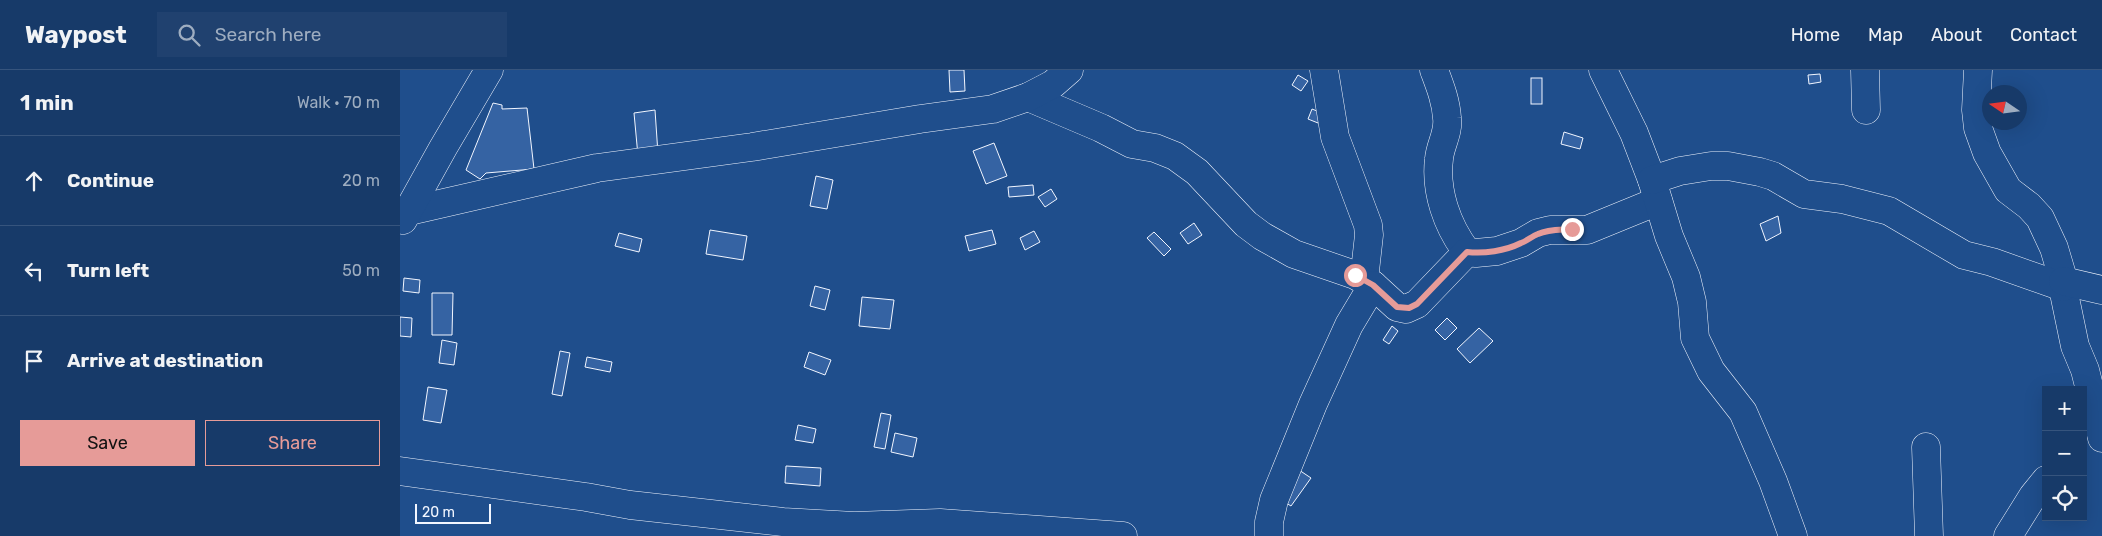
<!DOCTYPE html>
<html lang="en">
<head>
<meta charset="utf-8">
<style>
	body { margin:0; font-family:Rubik,sans-serif; background:#20416f; color:#f1f3f6 }
	.controls { position:absolute; right:15px; bottom:15px; display:grid; overflow:hidden; border-radius:0px; box-shadow:0 5px 20px #0002 }
	.controls button { width:45px; height:45px; display:grid; place-items:center; padding:0; border:0; border-bottom:1px solid #36547d; background:#173a69; color:#f1f3f6; font:25px sans-serif }
	.compass { position:absolute; left:1582px; top:15px; width:45px; height:45px; border-radius:50%; background:#173a69; box-shadow:0 5px 20px #0002; rotate:283deg }
	.scale { position:absolute; left:15px; bottom:12px; width:76px; box-sizing:border-box; padding-left:5px; border:2px solid #f2f6ff; border-top:0; font-size:14px; line-height:18px; white-space:nowrap; color:#f2f6ff; -webkit-text-stroke:4px #1f4e8c; paint-order:stroke }
	.stop { position:absolute; width:15px; height:15px; margin:-11px; border:4px solid #e69b98; border-radius:50%; background:#fff }
	.stop.end { background:#e69b98; border-color:#fff; box-shadow:0 1px 5px #0008 }
	.list { margin:0; padding:0; list-style:none }
	h2 { display:flex; justify-content:space-between; align-items:center; height:65px; margin:0; padding:0 20px; font-size:21px }
	h2 small { font-size:16px; font-weight:400; color:#9eadc0 }
	.list li { display:grid; grid-template-columns:32px 1fr auto; gap:15px; align-items:center; box-sizing:border-box; height:90px; padding:0 20px; border-top:1px solid #36547d }
	.list b { display:block; font-size:19px; white-space:nowrap }
	.list em { font-size:16px; font-style:normal; color:#9eadc0 }
	.actions { display:flex; gap:10px; padding:15px 20px }
	.actions a { flex:1; padding:11px 0; border:1px solid #e69b98; border-radius:0px; text-align:center; font-size:18px; color:#e69b98 }
	.actions .main { background:#e69b98; color:#111 }
	.icon { flex:none; width:28px; height:28px; fill:none; stroke:currentColor; stroke-width:2; stroke-linecap:round; stroke-linejoin:round }
	.map { position:relative; flex:none; width:1702px; height:466px; overflow:hidden }
	header { display:flex; align-items:center; gap:30px; box-sizing:border-box; height:70px; padding:0 25px; background:#173a69; border-bottom:1px solid #36547d }
	header strong { font-size:24px }
	nav { display:flex; gap:28px; margin-inline-start:auto; font-size:18px }
	.search { width:350px; height:45px; background:#20416f; display:flex; align-items:center; gap:12px; box-sizing:border-box; padding:0 18px; border-radius:0px; color:#9eadc0; font-size:19px }
	main { display:flex }
	aside { flex:1; background:#173a69 }
	.map>svg:first-child { display:block }
	.building { fill:#3563a3; stroke:#f2f6ff }
	.lines { fill:none; stroke-linecap:round; stroke-linejoin:round }
	.minor-casing { stroke:#f2f6ff; stroke-width:29 }
	.minor { stroke:#1f4e8c; stroke-width:28 }
	.route { stroke:#e69b98; stroke-width:6 }
</style>
</head>
<body>
<header>
<strong>Waypost</strong>
<div class="search"><svg class="icon" aria-label="search" viewBox="0 0 24 24"><circle cx="10" cy="10" r="6"/><path d="M15 15l6 6"/></svg>Search here</div>
<nav><a>Home</a><a>Map</a><a>About</a><a>Contact</a></nav>
</header>
<main>
<aside>
<h2>1 min<small>Walk · 70 m</small></h2>
<ul class="list">
<li><svg class="icon" aria-label="ahead" viewBox="0 0 24 24"><path d="M12 20V5M6 11l6-6 6 6"/></svg><div><b>Continue</b></div><em>20 m</em></li>
<li><svg class="icon" aria-label="left" viewBox="0 0 24 24"><path d="M17 20v-9H6M10 6l-5 5 5 5"/></svg><div><b>Turn left</b></div><em>50 m</em></li>
<li><svg class="icon" aria-label="arrive" viewBox="0 0 24 24"><path d="M6 21V4h12l-3 4 3 4H6"/></svg><div><b>Arrive at destination</b></div></li>
</ul>
<div class="actions"><a class="main">Save</a><a>Share</a></div>
</aside>
<div class="map">
<svg width="1702" height="466" viewBox="0 0 1702 466">
	<rect width="100%" height="100%" fill="#1f4e8c"/>
	<!-- building -->
	<g class="building">
		<path d="M 549,0 L 564,0 L 565,21 L 550,22 Z"/>
		<path d="M 1420,4 L 1421,12 L 1409,14 L 1408,5 Z"/>
		<path d="M 898,5 L 908,11 L 901,21 L 892,15 Z"/>
		<rect x="1131" y="8" width="11" height="26"/>
		<path d="M 93,33 L 102,35 L 102,39 L 127,38 L 134,99 L 86,103 L 80,109 L 66,100 Z"/>
		<path d="M 912,39 L 922,43 L 918,53 L 908,49 Z"/>
		<path d="M 255,40 L 258,84 L 238,86 L 234,43 Z"/>
		<path d="M 1164,62 L 1183,68 L 1180,79 L 1161,74 Z"/>
		<path d="M 594,73 L 607,106 L 586,114 L 573,81 Z"/>
		<path d="M 416,106 L 433,110 L 427,139 L 410,136 Z"/>
		<path d="M 633,115 L 634,125 L 609,127 L 608,117 Z"/>
		<path d="M 651,119 L 657,129 L 645,137 L 638,127 Z"/>
		<path d="M 1378,146 L 1381,163 L 1366,171 L 1360,154 Z"/>
		<path d="M 794,153 L 802,165 L 788,174 L 780,163 Z"/>
		<path d="M 310,160 L 347,166 L 343,190 L 306,184 Z"/>
		<path d="M 592,160 L 596,174 L 569,181 L 565,166 Z"/>
		<path d="M 634,161 L 640,172 L 625,180 L 620,168 Z"/>
		<path d="M 754,162 L 771,179 L 764,186 L 747,168 Z"/>
		<path d="M 219,163 L 242,169 L 239,182 L 215,176 Z"/>
		<path d="M 4,208 L 20,210 L 19,223 L 3,221 Z"/>
		<path d="M 415,216 L 430,220 L 425,240 L 410,236 Z"/>
		<path d="M 32,223 L 53,223 L 52,265 L 32,265 Z"/>
		<path d="M 462,227 L 494,230 L 490,259 L 459,256 Z"/>
		<path d="M 0,247 L 12,248 L 11,267 L 0,266 Z"/>
		<path d="M 1047,248 L 1057,258 L 1045,270 L 1035,260 Z"/>
		<path d="M 992,256 L 998,261 L 989,274 L 983,270 Z"/>
		<path d="M 1079,258 L 1093,271 L 1070,293 L 1057,279 Z"/>
		<path d="M 42,270 L 57,273 L 54,295 L 39,293 Z"/>
		<path d="M 160,281 L 170,283 L 162,326 L 152,324 Z"/>
		<path d="M 409,282 L 431,290 L 425,305 L 404,297 Z"/>
		<path d="M 187,287 L 212,292 L 210,302 L 185,297 Z"/>
		<path d="M 28,317 L 47,320 L 41,353 L 23,350 Z"/>
		<path d="M 481,343 L 491,345 L 485,379 L 474,377 Z"/>
		<path d="M 398,355 L 416,359 L 413,373 L 395,370 Z"/>
		<path d="M 495,363 L 517,368 L 513,387 L 491,382 Z"/>
		<path d="M 386,396 L 421,398 L 420,416 L 385,413 Z"/>
		<path d="M 899,400 L 911,408 L 891,436 L 880,429 Z"/>
	</g>
	<g class="lines">
		<!-- minor casing -->
		<g class="minor-casing">
			<g id="minor">
				<path d="M 924,0 L 935,67 L 968,155 L 969,165 L 964,210"/>
				<path d="M 1034,0 C 1040,16 1046,31 1047,48 C 1049,63 1040,75 1039,89 C 1035,121 1047,156 1067,182 L 1076,183 L 1097,181 L 1121,173 L 1138,163 L 1150,160 L 1187,160 L 1258,131"/>
				<path d="M 1203,0 L 1234,63 L 1252,110 L 1269,166 L 1286,207 L 1292,232 L 1295,268 L 1311,301 L 1343,342 L 1373,411 L 1393,466"/>
				<path d="M 1465,0 L 1466,40"/>
				<path d="M 1578,0 L 1576,40 L 1578,58 L 1587,83 L 1608,120 L 1629,136 L 1640,148 L 1654,178 L 1662,205 L 1664,223 L 1675,276 L 1685,300 L 1702,368"/>
				<path d="M 628,27 L 701,58 L 732,74 L 755,78 L 775,86 L 797,102 L 846,154 L 862,166 L 894,184 L 955,205 L 973,215 L 997,237 L 1006,239 L 1017,234 L 1067,182"/>
				<path d="M 1252,110 L 1280,101 L 1311,96 L 1328,96 L 1360,102 L 1373,106 L 1404,124 L 1442,129 L 1489,141 L 1564,185 L 1592,192 L 1663,217"/>
				<path d="M 9,141 L 197,98 L 352,77 L 520,49 L 593,39 L 628,27 L 653,14 L 669,0"/>
				<path d="M 3,150 L 43,78 L 89,0"/>
				<path d="M 1663,211 L 1702,220"/>
				<path d="M 1526,377 L 1529,466"/>
				<path d="M 0,401 L 186,427 L 230,435 L 383,452 L 454,456 L 540,453 L 723,466"/>
				<path d="M 869,466 L 869,452 L 874,430 L 913,334 L 949,255 L 973,215"/>
				<path d="M 1608,466 L 1633,426 L 1646,410"/>
			</g>
		</g>
		<!-- minor -->
		<use href="#minor" class="minor"/>
	</g>
	<g class="lines">
		<!-- route -->
		<path class="route" d="M 955,205 L 973,215 L 997,237 L 1009,238 L 1017,234 L 1067,182 C 1084,184 1105,181 1121,173 C 1127,171 1132,166 1138,164 C 1149,159 1161,160 1172,159"/>
	</g>
</svg>
<div class="controls">
<button>+</button>
<button>−</button>
<button><svg class="icon" aria-label="locate" viewBox="0 0 24 24"><circle cx="12" cy="12" r="6"/><path d="M12 2v4M12 18v4M2 12h4M18 12h4"/></svg></button>
</div>
<svg class="compass" viewBox="-18 -18 36 36"><path d="M0-13l5 13h-10z" fill="#e53935"/><path d="M0 13l5-13h-10z" fill="#9eadc0"/></svg>
<div class="scale">20 m</div>
<div class="stop" style="left:955px;top:205px"></div>
<div class="stop end" style="left:1172px;top:159px"></div>
</div>
</main>
</body>
</html>
